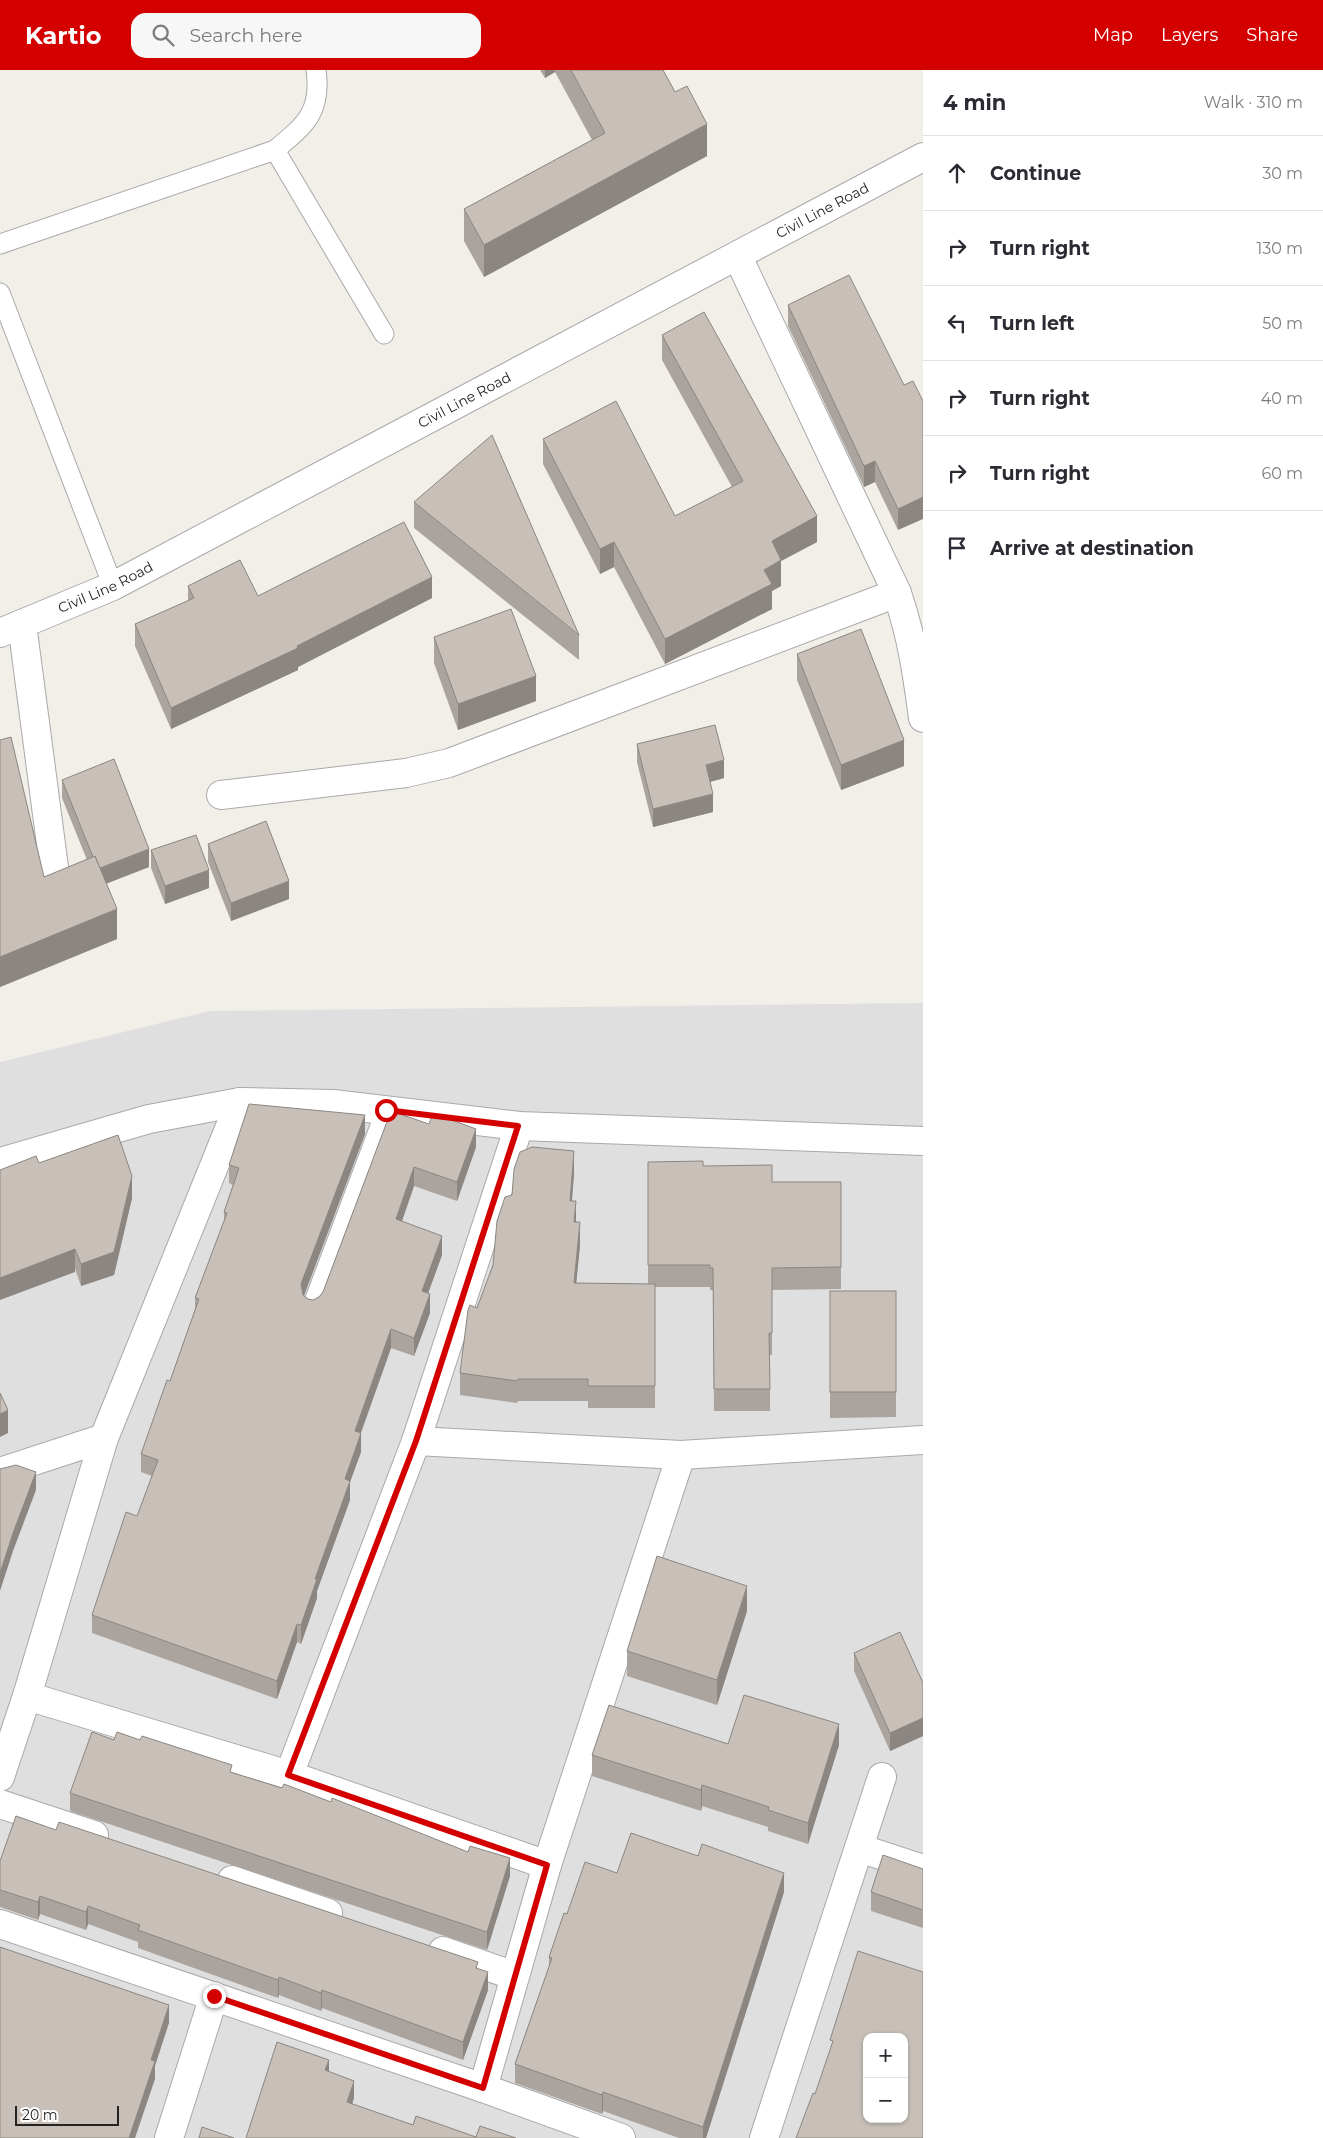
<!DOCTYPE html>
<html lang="en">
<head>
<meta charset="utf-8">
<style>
	body { margin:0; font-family:Montserrat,sans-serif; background:#f7f7f7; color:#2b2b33 }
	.controls { position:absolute; right:15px; bottom:15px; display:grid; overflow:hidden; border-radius:10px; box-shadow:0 1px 4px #0004 }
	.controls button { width:45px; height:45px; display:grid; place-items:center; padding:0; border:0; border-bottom:1px solid #e1e1e2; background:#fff; color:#2b2b33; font:25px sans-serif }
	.scale { position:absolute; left:15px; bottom:12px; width:104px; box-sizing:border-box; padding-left:5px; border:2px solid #222; border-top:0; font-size:14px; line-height:18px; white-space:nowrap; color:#222; -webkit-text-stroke:4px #fff; paint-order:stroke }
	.stop { position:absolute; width:15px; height:15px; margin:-11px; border:4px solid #d40000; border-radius:50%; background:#fff }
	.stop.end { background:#d40000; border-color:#fff; box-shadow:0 1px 5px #0008 }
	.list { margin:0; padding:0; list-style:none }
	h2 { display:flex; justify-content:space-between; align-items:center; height:65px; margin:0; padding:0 20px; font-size:21px }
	h2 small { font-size:16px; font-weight:400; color:#7c7c81 }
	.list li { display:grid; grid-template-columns:32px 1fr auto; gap:15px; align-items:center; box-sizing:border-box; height:75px; padding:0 20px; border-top:1px solid #e1e1e2 }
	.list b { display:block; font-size:19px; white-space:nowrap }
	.list em { font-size:16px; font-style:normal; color:#7c7c81 }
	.icon { flex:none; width:28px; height:28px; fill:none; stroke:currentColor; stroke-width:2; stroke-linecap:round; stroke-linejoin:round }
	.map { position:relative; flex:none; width:923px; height:2068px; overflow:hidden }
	header { display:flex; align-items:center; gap:30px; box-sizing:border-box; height:70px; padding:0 25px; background:#d40000; color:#fff }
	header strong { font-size:24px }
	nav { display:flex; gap:28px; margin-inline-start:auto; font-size:18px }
	.search { width:350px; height:45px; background:#f7f7f7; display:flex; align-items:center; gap:12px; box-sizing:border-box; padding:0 18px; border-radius:15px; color:#7c7c81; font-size:19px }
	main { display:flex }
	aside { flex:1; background:#fff }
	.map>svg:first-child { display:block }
	.residential { fill:#e0dfdf; fill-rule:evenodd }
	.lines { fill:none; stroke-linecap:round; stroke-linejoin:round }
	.service-casing { stroke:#a9a9a9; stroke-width:21 }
	.minor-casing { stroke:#a9a9a9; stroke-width:30 }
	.tertiary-casing { stroke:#a9a9a9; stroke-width:30 }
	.service { stroke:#fff; stroke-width:19 }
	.minor { stroke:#fff; stroke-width:28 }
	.tertiary { stroke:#fff; stroke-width:28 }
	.wall { fill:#aba49e }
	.shaded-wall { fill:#8b8681 }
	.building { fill:#c7bfb8; stroke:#8b8681; fill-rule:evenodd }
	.route { stroke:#d40000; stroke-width:6 }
	.labels { text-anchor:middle; stroke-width:4.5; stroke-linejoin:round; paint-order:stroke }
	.street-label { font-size:14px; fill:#222; stroke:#fff }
</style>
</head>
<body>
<header>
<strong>Kartio</strong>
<div class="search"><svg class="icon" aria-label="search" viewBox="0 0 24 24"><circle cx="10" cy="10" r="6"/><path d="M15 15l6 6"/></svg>Search here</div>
<nav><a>Map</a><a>Layers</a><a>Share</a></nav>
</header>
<main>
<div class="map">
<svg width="923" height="2068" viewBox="0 0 923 2068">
	<rect width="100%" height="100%" fill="#f2efe9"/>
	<!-- residential -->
	<path class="residential" d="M 923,933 L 923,2068 L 0,2068 L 0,992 L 210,941 ZM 867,1967 L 904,1967 L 904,2049 L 867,2049 Z"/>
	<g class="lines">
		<!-- service casing -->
		<g class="service-casing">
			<g id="service">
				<path d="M 275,80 L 384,264"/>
				<path d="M 0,174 L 275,80 C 305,55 322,42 316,0"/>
				<path d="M 0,223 L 113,516"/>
				<path d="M 312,1237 L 386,1040"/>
			</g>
		</g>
		<!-- minor casing -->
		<g class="minor-casing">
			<g id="minor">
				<path d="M 738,187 L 897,523 C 912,567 917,603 923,648"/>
				<path d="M 22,554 L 55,805"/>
				<path d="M 221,725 L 406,703 L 449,693 L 897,523"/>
				<path d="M 0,1092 L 149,1049 L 240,1032 L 333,1034 L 519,1056 L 923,1071"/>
				<path d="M 416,1371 L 681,1385 L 923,1370"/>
				<path d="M 0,1402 L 104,1368"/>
				<path d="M 27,1626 L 289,1705 L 547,1795"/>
				<path d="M 289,1705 L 416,1371 L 519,1056"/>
				<path d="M 0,1707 L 27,1626 L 104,1368 L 240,1032"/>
				<path d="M 0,1734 L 94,1765"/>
				<path d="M 859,1778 L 923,1799"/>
				<path d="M 232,1810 L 328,1843"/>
				<path d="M 0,1854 L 483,2018 L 621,2068"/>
				<path d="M 443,1881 L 515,1906"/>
				<path d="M 483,2018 L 547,1795 L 681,1385"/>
				<path d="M 169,2068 L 214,1926"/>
				<path d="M 764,2068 L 882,1707"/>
			</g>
		</g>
		<!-- tertiary casing -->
		<g class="tertiary-casing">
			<g id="tertiary">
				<path id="s1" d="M 0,563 L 113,516 L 923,87"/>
			</g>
		</g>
		<!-- service -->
		<use href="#service" class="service"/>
		<!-- minor -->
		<use href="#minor" class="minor"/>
		<!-- tertiary -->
		<use href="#tertiary" class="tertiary"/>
	</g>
	<!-- wall -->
	<g class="wall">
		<path d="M 540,0 L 663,0 L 707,86 L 484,207 L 464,171 L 464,139 L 592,70 L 555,2 L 545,8 Z"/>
		<path d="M 788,235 L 904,315 L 898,460 L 875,412 L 864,417 L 788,256 Z"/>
		<path d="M 662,265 L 817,472 L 781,491 L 781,516 L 772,521 L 772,539 L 665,594 L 614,497 L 600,504 L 543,394 L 543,369 L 675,446 L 732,417 L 662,290 Z"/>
		<path d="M 414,432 L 579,565 L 579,590 L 414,458 Z"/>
		<path d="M 188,516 L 258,526 L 432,528 L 298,597 L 298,600 L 171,659 L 135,576 L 135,554 L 188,531 Z"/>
		<path d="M 434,567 L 536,631 L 458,660 L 434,593 Z"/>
		<path d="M 797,584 L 904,696 L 841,720 L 797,610 Z"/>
		<path d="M 0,670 L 44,807 L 87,790 L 62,728 L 62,710 L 149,797 L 106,813 L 117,869 L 0,917 Z"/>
		<path d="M 637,674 L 724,708 L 710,712 L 713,742 L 653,757 L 637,692 Z"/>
		<path d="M 208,774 L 289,829 L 231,851 L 208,792 Z"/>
		<path d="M 151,780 L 209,818 L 165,834 L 151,798 Z"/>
		<path d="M 391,1041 L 476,1077 L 457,1131 L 414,1116 L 402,1151 L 442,1185 L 428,1223 L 430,1243 L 414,1286 L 391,1278 L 361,1363 L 361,1382 L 350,1412 L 350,1430 L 317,1521 L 317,1528 L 301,1574 L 297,1572 L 277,1629 L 92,1563 L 92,1545 L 137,1446 L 152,1406 L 141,1402 L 141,1384 L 170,1311 L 195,1239 L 195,1228 L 224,1152 L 224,1142 L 233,1115 L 229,1113 L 229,1095 L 365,1064 L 304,1226 L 308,1229 L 313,1230 L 319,1227 L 323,1222 Z"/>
		<path d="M 648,1092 L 703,1096 L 772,1112 L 841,1112 L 841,1219 L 772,1220 L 772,1285 L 770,1285 L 770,1341 L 714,1341 L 713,1220 L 710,1220 L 710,1217 L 655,1217 L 655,1338 L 588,1338 L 588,1331 L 518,1331 L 517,1333 L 460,1325 L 460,1303 L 477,1238 L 493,1195 L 512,1125 L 574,1104 L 572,1131 L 580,1175 L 576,1213 L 648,1214 Z"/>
		<path d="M 39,1093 L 132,1128 L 114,1205 L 81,1216 Z"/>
		<path d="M 830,1221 L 896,1221 L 896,1347 L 830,1348 Z"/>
		<path d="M 747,1541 L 717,1635 L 627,1606 L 627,1581 Z"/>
		<path d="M 854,1583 L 923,1613 L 923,1666 L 890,1681 L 854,1601 Z"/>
		<path d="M 114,1670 L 232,1702 L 510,1806 L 487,1880 L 70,1741 L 70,1723 Z"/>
		<path d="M 728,1674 L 839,1675 L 808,1774 L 768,1761 L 768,1757 L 702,1736 L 701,1741 L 592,1706 L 592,1685 Z"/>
		<path d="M 56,1760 L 478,1898 L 488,1920 L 463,1990 L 322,1938 L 321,1941 L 279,1925 L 278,1928 L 138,1878 L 138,1872 L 88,1854 L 86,1860 L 40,1844 L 38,1850 L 0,1837 L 0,1791 Z"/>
		<path d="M 923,1799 L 923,1858 L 871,1841 L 871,1822 Z"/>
		<path d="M 617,1803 L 784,1822 L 706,2068 L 679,2068 L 603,2041 L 602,2044 L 515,2013 L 515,1994 L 549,1897 L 549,1887 L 567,1844 Z"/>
	</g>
	<!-- shaded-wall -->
	<g class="shaded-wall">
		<path d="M 545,0 L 555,0 L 555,2 L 545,8 Z"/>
		<path d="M 707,54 L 707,86 L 484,207 L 484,175 Z"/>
		<path d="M 875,391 L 875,412 L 864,417 L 864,396 Z"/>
		<path d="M 923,427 L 923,449 L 898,460 L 898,439 Z"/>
		<path d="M 817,446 L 817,472 L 781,491 L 781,516 L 772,521 L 772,539 L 665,594 L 665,569 L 764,500 L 772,471 Z"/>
		<path d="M 614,472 L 614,497 L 600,504 L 600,479 Z"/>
		<path d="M 432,507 L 432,528 L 298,597 L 298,600 L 171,659 L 171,638 L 297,576 Z"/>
		<path d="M 536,606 L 536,631 L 458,660 L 458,634 Z"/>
		<path d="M 904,670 L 904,696 L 841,720 L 841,695 Z"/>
		<path d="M 724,690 L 724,708 L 706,713 L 706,695 Z"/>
		<path d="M 713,724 L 713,742 L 653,757 L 653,739 Z"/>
		<path d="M 149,779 L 149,797 L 98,817 L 98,799 Z"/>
		<path d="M 209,800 L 209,818 L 165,834 L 165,816 Z"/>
		<path d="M 289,811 L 289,829 L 231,851 L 231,833 Z"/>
		<path d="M 117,839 L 117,869 L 0,917 L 0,887 Z"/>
		<path d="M 365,1045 L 365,1064 L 301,1233 L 301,1214 Z"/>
		<path d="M 476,1059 L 476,1077 L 457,1131 L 457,1112 Z"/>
		<path d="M 574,1081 L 574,1104 L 570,1153 L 570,1131 Z"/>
		<path d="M 414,1097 L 414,1116 L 396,1168 L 396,1149 Z"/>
		<path d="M 132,1106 L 132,1128 L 114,1205 L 81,1216 L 81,1194 Z"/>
		<path d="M 576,1131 L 576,1153 L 574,1152 Z"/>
		<path d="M 580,1152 L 580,1175 L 574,1236 L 574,1213 Z"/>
		<path d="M 442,1166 L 442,1185 L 422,1240 L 422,1221 Z"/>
		<path d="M 75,1179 L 75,1202 L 0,1230 L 0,1208 Z"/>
		<path d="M 430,1224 L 430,1243 L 414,1286 L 414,1268 Z"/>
		<path d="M 391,1259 L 391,1278 L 355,1379 L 355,1361 Z"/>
		<path d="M 8,1340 L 8,1363 L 0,1367 L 0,1344 Z"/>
		<path d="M 361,1363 L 361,1382 L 350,1412 L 350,1430 L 317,1521 L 317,1528 L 301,1574 L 301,1555 L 345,1409 Z"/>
		<path d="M 36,1402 L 36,1420 L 13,1481 L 0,1521 L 0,1503 L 13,1463 Z"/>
		<path d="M 747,1516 L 747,1541 L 717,1635 L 717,1610 Z"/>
		<path d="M 297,1554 L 297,1572 L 277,1629 L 277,1611 Z"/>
		<path d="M 923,1648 L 923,1666 L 890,1681 L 890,1663 Z"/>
		<path d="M 839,1654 L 839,1675 L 808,1774 L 808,1753 Z"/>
		<path d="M 702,1715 L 702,1736 L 701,1741 L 701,1720 Z"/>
		<path d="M 510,1788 L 510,1806 L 487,1880 L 487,1862 Z"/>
		<path d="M 784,1803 L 784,1822 L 706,2068 L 703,2068 L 703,2057 Z"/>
		<path d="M 40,1826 L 40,1844 L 38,1850 L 38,1832 Z"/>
		<path d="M 88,1836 L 88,1854 L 86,1860 L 86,1842 Z"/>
		<path d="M 488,1902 L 488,1920 L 463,1990 L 463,1972 Z"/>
		<path d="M 279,1907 L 279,1925 L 278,1928 L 278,1910 Z"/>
		<path d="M 322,1920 L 322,1938 L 321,1941 L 321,1923 Z"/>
		<path d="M 169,1935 L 169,1953 L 155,1996 L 155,2009 L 135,2068 L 129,2068 L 151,1990 Z"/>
		<path d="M 329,1990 L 329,2007 L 325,2000 Z"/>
		<path d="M 354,2011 L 354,2028 L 347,2050 L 347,2032 Z"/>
		<path d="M 603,2022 L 603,2041 L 602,2044 L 602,2025 Z"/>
	</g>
	<!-- building -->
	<g class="building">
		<path d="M 571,0 L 663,0 L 675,22 L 687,16 L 707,54 L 484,175 L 464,139 L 605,63 Z"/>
		<path d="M 849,205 L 904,315 L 913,311 L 923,331 L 923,427 L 898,439 L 875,391 L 864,396 L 788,235 Z"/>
		<path d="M 704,242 L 817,446 L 772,471 L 781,490 L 764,500 L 772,514 L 665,569 L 614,472 L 600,479 L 543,369 L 616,331 L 675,446 L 743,411 L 662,265 Z"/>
		<path d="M 492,365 L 579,565 L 414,432 Z"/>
		<path d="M 404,452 L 432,507 L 297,576 L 298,578 L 171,638 L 135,554 L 194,528 L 188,516 L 240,490 L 258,526 Z"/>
		<path d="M 511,539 L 536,606 L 458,634 L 434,567 Z"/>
		<path d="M 861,559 L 904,670 L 841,695 L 797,584 Z"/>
		<path d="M 715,655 L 724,690 L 706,695 L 713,724 L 653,739 L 637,674 Z"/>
		<path d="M 11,667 L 44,807 L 95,786 L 117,839 L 0,887 L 0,670 Z"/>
		<path d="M 114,689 L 149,779 L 100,798 L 95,786 L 93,787 L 62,710 Z"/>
		<path d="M 266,751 L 289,811 L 231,833 L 208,774 Z"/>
		<path d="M 196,765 L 209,800 L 165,816 L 151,780 Z"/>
		<path d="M 249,1034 L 365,1045 L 301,1214 L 303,1225 L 308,1229 L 313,1230 L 319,1227 L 323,1222 L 391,1041 L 429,1054 L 433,1043 L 476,1059 L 457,1112 L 414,1097 L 396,1149 L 442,1166 L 422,1221 L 430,1224 L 414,1268 L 391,1259 L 355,1361 L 361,1363 L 345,1409 L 350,1411 L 315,1509 L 317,1509 L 301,1555 L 297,1554 L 277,1611 L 92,1545 L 126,1442 L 137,1446 L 158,1390 L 141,1384 L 167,1310 L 170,1311 L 199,1229 L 195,1228 L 227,1143 L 224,1142 L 239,1098 L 229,1095 Z"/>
		<path d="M 118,1065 L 132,1106 L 114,1182 L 81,1194 L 75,1179 L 0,1208 L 0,1100 L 36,1086 L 39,1093 Z"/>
		<path d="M 532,1077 L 574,1081 L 570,1131 L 576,1131 L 574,1152 L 580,1152 L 574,1213 L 655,1214 L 655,1316 L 588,1316 L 588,1309 L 518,1309 L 517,1311 L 460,1303 L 468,1240 L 470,1235 L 477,1238 L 493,1195 L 497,1151 L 505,1127 L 512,1125 L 514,1099 L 520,1082 Z"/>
		<path d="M 703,1091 L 703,1096 L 772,1095 L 772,1112 L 841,1112 L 841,1197 L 772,1198 L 772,1263 L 769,1263 L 770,1319 L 714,1319 L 713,1198 L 710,1198 L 710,1195 L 648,1195 L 648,1092 Z"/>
		<rect x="830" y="1221" width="66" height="101"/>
		<path d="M 0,1323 L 8,1340 L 0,1344 Z"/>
		<path d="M 16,1395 L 36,1402 L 13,1463 L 0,1503 L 0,1399 Z"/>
		<path d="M 657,1486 L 747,1516 L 717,1610 L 627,1581 Z"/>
		<path d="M 900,1562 L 923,1613 L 923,1648 L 890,1663 L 854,1583 Z"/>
		<path d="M 744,1625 L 839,1654 L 808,1753 L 768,1740 L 769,1737 L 702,1715 L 701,1720 L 592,1685 L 609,1635 L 728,1674 Z"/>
		<path d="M 92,1662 L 114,1670 L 117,1662 L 140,1670 L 142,1666 L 232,1695 L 230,1702 L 282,1718 L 284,1714 L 331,1732 L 332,1728 L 468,1782 L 470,1776 L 510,1788 L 487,1862 L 70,1723 Z"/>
		<path d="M 16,1746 L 56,1760 L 59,1752 L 478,1892 L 476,1898 L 488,1902 L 463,1972 L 322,1920 L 321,1923 L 279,1907 L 278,1910 L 138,1860 L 140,1855 L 88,1836 L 86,1842 L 40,1826 L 38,1832 L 0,1820 L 0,1791 Z"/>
		<path d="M 631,1763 L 698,1786 L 702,1774 L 784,1803 L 703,2057 L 603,2022 L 602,2025 L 515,1994 L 552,1888 L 549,1887 L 564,1843 L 567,1844 L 585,1792 L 617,1803 Z"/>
		<path d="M 883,1785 L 923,1799 L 923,1840 L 871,1822 Z"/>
		<path d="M 0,1877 L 169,1935 L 151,1990 L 155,1991 L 129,2068 L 0,2068 Z"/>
		<path d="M 858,1881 L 923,1902 L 923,2068 L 796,2068 L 813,2023 L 815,2024 L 833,1971 L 830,1970 ZM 867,1967 L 904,1967 L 904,2049 L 867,2049 Z"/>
		<path d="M 277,1972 L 329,1990 L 325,2000 L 354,2011 L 347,2032 L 413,2055 L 416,2046 L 476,2067 L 480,2056 L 516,2068 L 246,2068 Z"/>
		<path d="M 202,2057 L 234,2068 L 199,2068 Z"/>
	</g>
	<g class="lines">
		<!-- route -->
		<path class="route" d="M 214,1926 L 483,2018 L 547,1795 L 288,1705 L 416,1371 L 518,1056 L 386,1040"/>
	</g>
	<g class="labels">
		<!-- street labels -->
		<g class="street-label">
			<text dy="5" stroke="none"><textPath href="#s1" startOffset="925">Civil Line Road</textPath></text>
			<text dy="5" stroke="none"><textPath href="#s1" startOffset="520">Civil Line Road</textPath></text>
			<text dy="5" stroke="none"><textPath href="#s1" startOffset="115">Civil Line Road</textPath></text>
		</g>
	</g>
</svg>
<div class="controls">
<button>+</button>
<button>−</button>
</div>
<div class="scale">20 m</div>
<div class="stop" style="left:386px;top:1040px"></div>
<div class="stop end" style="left:214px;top:1926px"></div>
</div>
<aside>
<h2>4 min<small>Walk · 310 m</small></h2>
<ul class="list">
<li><svg class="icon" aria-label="ahead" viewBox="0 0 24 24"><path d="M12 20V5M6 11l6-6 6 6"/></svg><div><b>Continue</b></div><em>30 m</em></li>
<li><svg class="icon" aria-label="right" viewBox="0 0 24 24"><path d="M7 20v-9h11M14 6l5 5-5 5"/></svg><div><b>Turn right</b></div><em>130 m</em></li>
<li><svg class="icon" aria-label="left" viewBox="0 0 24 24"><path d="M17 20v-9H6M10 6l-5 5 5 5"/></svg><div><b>Turn left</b></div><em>50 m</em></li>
<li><svg class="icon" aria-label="right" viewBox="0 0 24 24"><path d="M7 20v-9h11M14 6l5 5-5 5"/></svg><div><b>Turn right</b></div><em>40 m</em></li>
<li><svg class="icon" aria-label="right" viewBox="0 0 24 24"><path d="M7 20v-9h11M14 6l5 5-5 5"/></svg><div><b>Turn right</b></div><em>60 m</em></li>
<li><svg class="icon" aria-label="arrive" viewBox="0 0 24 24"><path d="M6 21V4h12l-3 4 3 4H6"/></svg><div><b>Arrive at destination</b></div></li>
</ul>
</aside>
</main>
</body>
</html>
